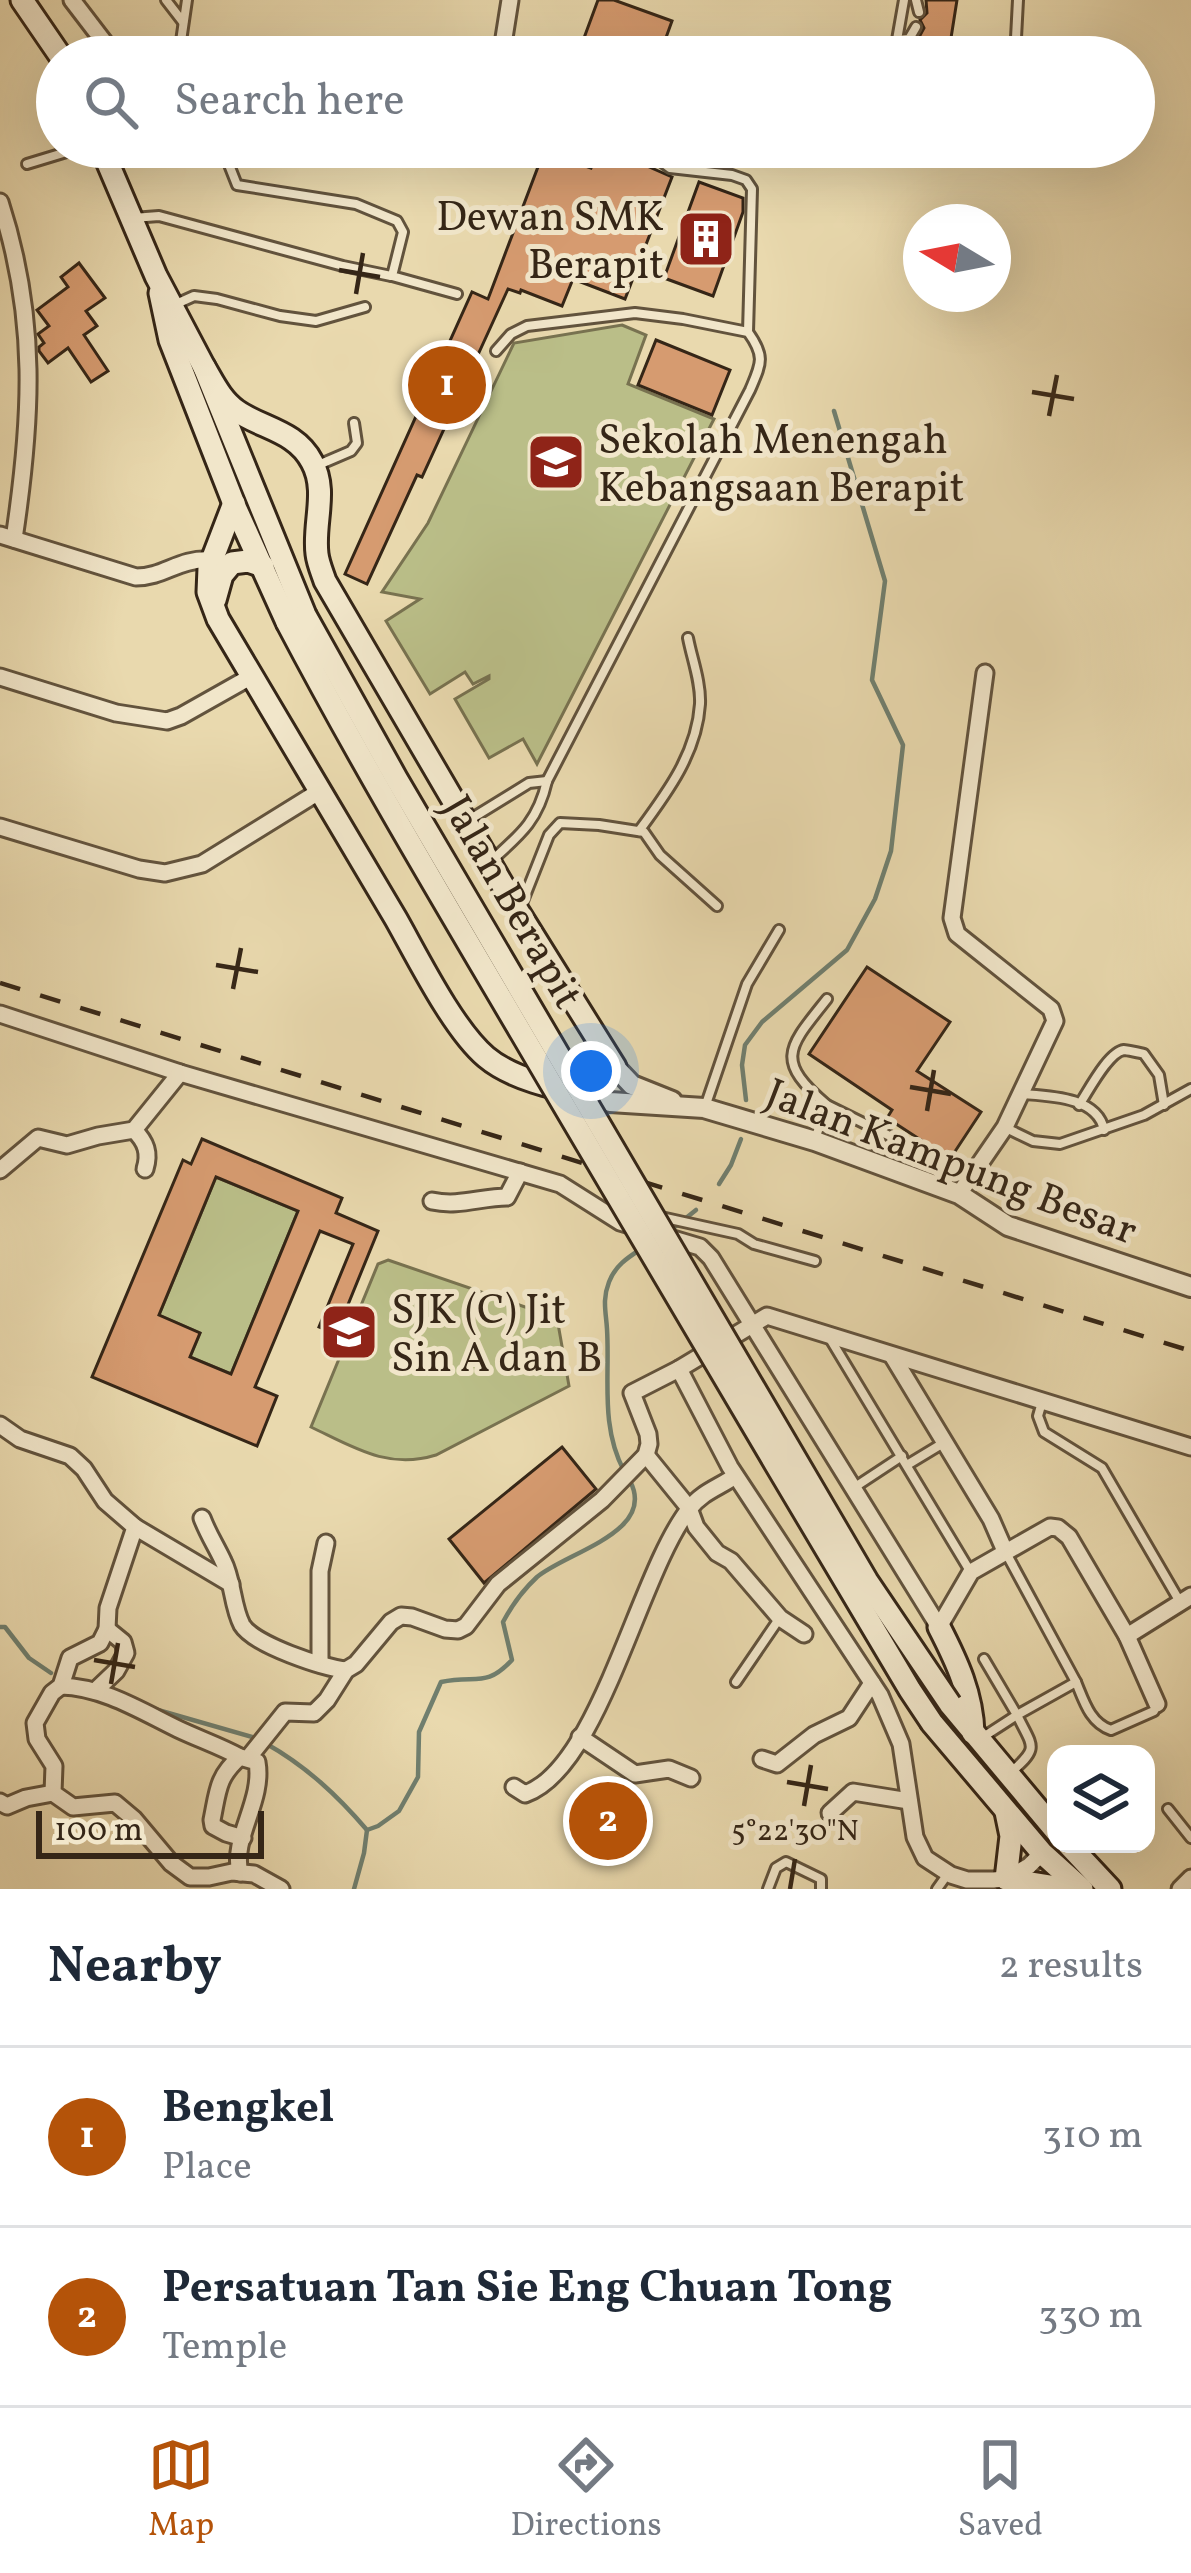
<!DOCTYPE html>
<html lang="en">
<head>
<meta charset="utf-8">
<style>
	body { margin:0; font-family:Vollkorn,serif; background:#f6f6f7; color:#1f2937 }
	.controls { position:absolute; right:36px; bottom:36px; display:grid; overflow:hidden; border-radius:24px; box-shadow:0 12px 48px #0002 }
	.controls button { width:108px; height:108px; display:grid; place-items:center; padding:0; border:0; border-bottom:3px solid #e0e1e3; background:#fff; color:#1f2937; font:60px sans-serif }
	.compass { position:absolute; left:903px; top:204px; width:108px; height:108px; border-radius:50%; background:#fff; box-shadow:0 12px 48px #0002; rotate:280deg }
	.scale { position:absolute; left:36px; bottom:30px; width:228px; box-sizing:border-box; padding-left:12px; border:6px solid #352617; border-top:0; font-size:33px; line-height:42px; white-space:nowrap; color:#352617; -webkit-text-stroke:9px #f1e6ca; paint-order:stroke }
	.you { position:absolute; left:591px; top:1071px; width:42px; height:42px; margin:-30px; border:9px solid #fff; border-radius:50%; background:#1a73e8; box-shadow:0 0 0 18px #1a73e833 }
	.badge { display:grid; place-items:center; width:78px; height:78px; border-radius:50%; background:#b45309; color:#fff; font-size:39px; font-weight:700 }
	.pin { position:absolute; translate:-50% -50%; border:6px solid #fff; box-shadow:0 3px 12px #0006 }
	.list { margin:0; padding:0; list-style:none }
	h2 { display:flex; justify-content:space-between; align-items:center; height:156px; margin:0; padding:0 48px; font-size:51px }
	h2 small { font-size:39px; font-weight:400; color:#747a83 }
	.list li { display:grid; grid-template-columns:78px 1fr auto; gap:36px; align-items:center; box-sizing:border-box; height:180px; padding:0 48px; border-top:3px solid #e0e1e3 }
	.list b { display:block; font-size:45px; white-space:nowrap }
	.list p { margin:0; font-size:39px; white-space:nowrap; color:#747a83 }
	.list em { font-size:39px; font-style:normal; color:#747a83 }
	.icon { flex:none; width:66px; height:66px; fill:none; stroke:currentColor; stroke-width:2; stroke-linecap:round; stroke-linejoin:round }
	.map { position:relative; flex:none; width:1191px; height:1889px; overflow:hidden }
	.search { position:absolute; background:#fff; box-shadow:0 12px 48px #0002; left:36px; right:36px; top:36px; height:132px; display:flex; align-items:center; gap:30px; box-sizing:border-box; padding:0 42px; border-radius:66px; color:#747a83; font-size:45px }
	.sheet { height:516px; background:#fff }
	nav { display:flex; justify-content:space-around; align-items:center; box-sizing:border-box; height:168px; border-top:3px solid #e0e1e3; background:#fff; font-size:33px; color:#747a83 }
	nav a { display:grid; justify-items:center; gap:6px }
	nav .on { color:#b45309 }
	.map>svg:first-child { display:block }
	.green { fill:#babe88; stroke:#787250; stroke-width:3 }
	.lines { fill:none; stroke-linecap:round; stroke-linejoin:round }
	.stream { stroke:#707f6f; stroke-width:4.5 }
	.building { fill:#d69b70; stroke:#352617; stroke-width:3; fill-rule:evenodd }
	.service-casing { stroke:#62533d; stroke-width:14 }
	.minor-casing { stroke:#62533d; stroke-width:21 }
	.tertiary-casing { stroke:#62533d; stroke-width:24 }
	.secondary-casing { stroke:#352617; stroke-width:27 }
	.service { stroke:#f1e6ca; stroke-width:8 }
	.minor { stroke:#f1e6ca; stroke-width:15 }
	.tertiary { stroke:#f1e6ca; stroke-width:18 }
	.secondary { stroke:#f1e6ca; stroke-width:21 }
	.rail { stroke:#352617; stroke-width:4.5; stroke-dasharray:21 21; stroke-linecap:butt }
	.secondary-bridge-casing { stroke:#352617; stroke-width:27; stroke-linecap:butt }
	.secondary-bridge { stroke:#f1e6ca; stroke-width:21 }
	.ticks { fill:none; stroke:#352617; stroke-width:4.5 }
	.labels { text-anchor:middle; stroke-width:10; stroke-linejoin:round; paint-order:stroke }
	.poi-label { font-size:42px; fill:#352617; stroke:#f1e6ca; text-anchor:start }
	.street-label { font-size:42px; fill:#352617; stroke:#f1e6ca }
	.ticks-label { font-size:30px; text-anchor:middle; fill:#352617; stroke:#f1e6ca; stroke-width:10; stroke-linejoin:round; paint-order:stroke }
</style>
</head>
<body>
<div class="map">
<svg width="1191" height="1889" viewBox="0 0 1191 1889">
	<rect width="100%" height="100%" fill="#e9d9ae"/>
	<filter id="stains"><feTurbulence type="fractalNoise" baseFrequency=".00167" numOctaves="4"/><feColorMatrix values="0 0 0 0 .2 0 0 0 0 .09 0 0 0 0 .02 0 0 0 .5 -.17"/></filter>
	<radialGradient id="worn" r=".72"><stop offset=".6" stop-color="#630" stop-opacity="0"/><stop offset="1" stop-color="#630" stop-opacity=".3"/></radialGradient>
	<!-- green -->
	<g class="green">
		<path d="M 622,325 L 646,335 L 628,384 L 714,419 L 537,764 L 523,739 L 489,758 L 455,699 L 489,679 L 489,676 L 473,684 L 465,672 L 430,694 L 386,621 L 420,599 L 382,592 L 428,523 L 514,343 Z"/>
		<path d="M 216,1177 L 298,1211 L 231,1374 L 190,1357 L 200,1333 L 159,1315 Z"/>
		<path d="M 388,1260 L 557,1318 L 569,1386 L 436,1455 C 388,1470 353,1447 311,1427 L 378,1264 Z"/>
	</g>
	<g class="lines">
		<!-- stream -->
		<g class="stream">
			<path d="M 746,1100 L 742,1065 L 745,1045 L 762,1022 L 847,950 L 875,899 L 891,851 L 903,745 L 872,680 L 885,581 L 834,411"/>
			<path d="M 719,1184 L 731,1165 L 741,1139"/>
			<path d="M 671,1230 L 696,1210"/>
			<path d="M 624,1471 C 600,1426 610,1377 607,1329 C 606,1312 602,1300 609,1282 C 615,1266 627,1258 641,1249"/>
			<path d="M 0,1627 L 5,1627 L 29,1658 L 51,1673"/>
			<path d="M 151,1708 L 256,1738"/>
			<path d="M 265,1743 C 306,1766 337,1795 367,1830 L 378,1826 L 399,1811 L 418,1777 L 419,1732 L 441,1682 C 476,1674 485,1689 512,1660 L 503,1622 C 512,1605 523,1590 537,1577 C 567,1552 657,1532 630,1481"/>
			<path d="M 354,1889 L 364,1853 L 367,1830"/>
		</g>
	</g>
	<!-- building -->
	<g class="building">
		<path d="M 598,0 L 614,0 L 672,21 L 659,57 L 577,57 Z"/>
		<path d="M 926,0 L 957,0 L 948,57 L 916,57 L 918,39 L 924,28 L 920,20 L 927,13 Z"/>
		<path d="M 600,147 L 625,147 L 622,155 L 672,177 L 625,299 L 573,279 L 562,306 L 521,290 L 520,293 L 508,289 L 422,477 L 417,475 L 367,584 L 345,574 L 472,292 L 488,299 L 544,151 L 591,168 Z"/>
		<path d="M 699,182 L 743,198 L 743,212 L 713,296 L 664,278 Z"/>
		<path d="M 79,263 L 105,298 L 86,311 L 97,326 L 84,335 L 108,371 L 91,382 L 68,348 L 48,363 L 39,351 L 39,347 L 44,343 L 38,334 L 49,326 L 37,310 L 68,287 L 61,277 Z"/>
		<path d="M 656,340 L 730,370 L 712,415 L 638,385 Z"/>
		<path d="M 867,967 L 950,1022 L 917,1071 L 981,1112 L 950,1159 L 887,1118 L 892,1110 L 809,1054 Z"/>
		<path d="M 202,1139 L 342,1198 L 336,1213 L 378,1231 L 336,1334 L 319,1327 L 353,1244 L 320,1231 L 255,1387 L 277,1396 L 257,1446 L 92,1377 L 183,1160 L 191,1164 ZM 216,1177 L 298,1211 L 231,1374 L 190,1357 L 200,1333 L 159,1315 Z"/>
		<path d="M 562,1447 L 596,1489 L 484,1583 L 449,1539 Z"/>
	</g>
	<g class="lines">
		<!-- service casing -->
		<g class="service-casing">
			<g id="service">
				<path d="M 166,0 L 183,22"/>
				<path d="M 916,0 L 919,12"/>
				<path d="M 897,40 L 909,39 L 916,27"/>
				<path d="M 179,55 L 187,0"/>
				<path d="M 686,57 L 688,52"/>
				<path d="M 894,57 L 904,0"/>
				<path d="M 1015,57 L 1018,0"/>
				<path d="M 222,147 L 237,185 L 356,204 L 397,221 L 403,232 L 392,276 L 457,294"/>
				<path d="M 659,147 L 662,162 L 670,168 L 732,175 L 746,180 L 752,189 L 748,332"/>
				<path d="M 27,164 L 83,147"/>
				<path d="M 133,218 L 159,216 L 343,266 L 391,276"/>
				<path d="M 174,305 L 194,296 L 217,299 L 280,316 L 316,321 L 365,307"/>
				<path d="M 316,466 L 351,451 L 357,443 L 354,423"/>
				<path d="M 469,820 L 529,783 L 547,781"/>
				<path d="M 639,831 C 667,793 697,753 700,704 C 701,682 692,659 688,638"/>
				<path d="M 491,861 C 520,835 538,821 547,781 L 750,390 C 761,364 766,357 748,332 L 683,319 L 635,313 L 527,326 L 511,334 L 496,351"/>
				<path d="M 521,906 L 549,835 L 560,823 L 599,825 L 644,832 L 660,855 L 717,906"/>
				<path d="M 1023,1094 C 1050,1096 1098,1097 1104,1130"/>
				<path d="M 827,1105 L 914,1148"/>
				<path d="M 1079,1105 C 1088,1092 1108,1052 1124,1050 C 1126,1050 1141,1053 1144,1054 L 1159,1075 L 1164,1105"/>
				<path d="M 705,1107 L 747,984 L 779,930"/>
				<path d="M 1006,1128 L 1033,1141 L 1060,1144 L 1144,1115 L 1191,1089"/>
				<path d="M 815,1139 L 827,1105 C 774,1060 788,1048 827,999"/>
				<path d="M 661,1217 L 738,1234 L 754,1244 L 815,1261"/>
				<path d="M 829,1337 L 970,1571"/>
				<path d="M 1042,1402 L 1038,1416 L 1044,1432 L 1102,1468 L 1180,1602"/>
				<path d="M 907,1465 L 945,1442"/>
				<path d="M 855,1487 L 902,1456"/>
				<path d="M 1005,1551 L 1076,1682"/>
				<path d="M 736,1682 L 779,1619"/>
				<path d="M 980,1739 L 1017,1715 L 984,1659"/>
				<path d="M 1010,1773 C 1040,1747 1033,1748 1017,1715 L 1076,1682 C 1084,1701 1090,1723 1111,1730 L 1154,1711 L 1156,1705"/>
				<path d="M 1168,1809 L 1191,1838"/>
				<path d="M 768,1889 L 776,1868 L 786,1862 L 821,1879 L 821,1889"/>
				<path d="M 937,1889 L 947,1875"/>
			</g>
		</g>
		<!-- minor casing -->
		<g class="minor-casing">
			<g id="minor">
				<path d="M 72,0 L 111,51"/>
				<path d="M 102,57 L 111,51 L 185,57"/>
				<path d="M 501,57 L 510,0"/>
				<path d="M 0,202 C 38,319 32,419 14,539"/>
				<path d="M 0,535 L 136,577 C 165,577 178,558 211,560"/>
				<path d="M 0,677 L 116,713 L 167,721 L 181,716 L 252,676"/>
				<path d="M 0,827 L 139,869 L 165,873 L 202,864 L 320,791"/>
				<path d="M 0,1014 L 180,1073 L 560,1184 L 620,1222 L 640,1228"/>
				<path d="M 134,1130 C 146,1142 150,1153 145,1169"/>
				<path d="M 0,1170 L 38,1138 L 67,1145 L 98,1136 L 134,1130 L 180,1073"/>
				<path d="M 959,1194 L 1005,1127 L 1055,1021 L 1051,1009 L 957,934 L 952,918 L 985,673"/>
				<path d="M 432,1201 C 459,1207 481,1197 507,1197 L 520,1172"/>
				<path d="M 663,1236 L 700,1247 L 711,1258 L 939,1627 L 971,1572 L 1050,1527 L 1058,1528 L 1069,1537 L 1127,1636 L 1157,1704"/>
				<path d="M 893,1357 L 991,1519 L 1005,1551"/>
				<path d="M 679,1369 L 730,1467 L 880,1695 L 901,1744 L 915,1837 L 925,1858 L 951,1875 L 967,1880 L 993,1880 L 1006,1879 L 1029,1866 L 1042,1853"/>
				<path d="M 0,1425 L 20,1439 L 70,1456 L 84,1469 L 105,1501 L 135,1527 L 108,1608 L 107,1629 L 100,1643 L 70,1658 L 61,1686 L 52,1693 L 35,1723 L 37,1739 L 54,1766 L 53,1793 L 73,1807 L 115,1803 L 134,1819 L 171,1863 L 190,1877 L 209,1877 L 232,1872 L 254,1874 L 281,1889"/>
				<path d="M 646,1455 L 689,1508 L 696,1527 L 717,1553 L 731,1561 L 780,1618 L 804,1634"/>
				<path d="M 202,1518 C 208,1534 216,1546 223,1561 C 233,1580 232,1606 242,1625 C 254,1645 324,1668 346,1670"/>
				<path d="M 135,1527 L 231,1584"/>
				<path d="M 1127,1636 L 1191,1596"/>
				<path d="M 320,1664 L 320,1571 L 326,1543"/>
				<path d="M 61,1686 C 103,1687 141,1711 178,1729 C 199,1739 220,1746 240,1757"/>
				<path d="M 95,1691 L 116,1671 L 126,1653 L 123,1642 L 107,1629"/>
				<path d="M 580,1737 L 635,1774 L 669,1769 L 691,1778"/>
				<path d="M 249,1757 L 285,1712 L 314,1713 L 327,1700 L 346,1670 L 356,1664 L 391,1622 L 401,1616 L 412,1617 L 445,1629 L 458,1630 L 466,1626 L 498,1584 L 602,1500 L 646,1455 L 649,1444 L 648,1434 L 632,1393 L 679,1369 L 767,1316 L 1191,1447"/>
				<path d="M 762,1759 L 777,1764 L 814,1735 L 849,1718 L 872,1683"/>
				<path d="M 514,1787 L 525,1794 C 600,1768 639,1571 690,1508 C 702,1492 720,1487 735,1476"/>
				<path d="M 0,1802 L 7,1806 L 26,1798 L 53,1793"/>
				<path d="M 830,1813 L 853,1792 L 909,1801"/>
				<path d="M 240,1873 C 231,1838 264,1801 257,1762 L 240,1757 C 217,1777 218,1791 212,1820 L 213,1826 L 226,1833 L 243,1838"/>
				<path d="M 1180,1889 L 1191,1878"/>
			</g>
		</g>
		<!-- tertiary casing -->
		<g class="tertiary-casing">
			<g id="tertiary">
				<path d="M 615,1067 L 632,1085 L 672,1101"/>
				<path d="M 588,1095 L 610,1102 L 704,1108 L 815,1141 L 959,1194 L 1008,1226 L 1191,1287"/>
			</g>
		</g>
		<!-- secondary casing -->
		<g class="secondary-casing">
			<g id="secondary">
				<path d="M 22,0 L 61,57"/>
				<path d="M 101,147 L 156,276 L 204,367 L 305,615"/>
				<path d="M 160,293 L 170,340 L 236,509 L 287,622"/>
				<path d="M 204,367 C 213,382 221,400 237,411 C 263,429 296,431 312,462 C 328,491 313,523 317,554 C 318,563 322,572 325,581 L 519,913 L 615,1067 L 588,1095 C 555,1088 512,1079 486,1057 C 453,1029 418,958 396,919 C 337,819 277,719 218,619 L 208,592 L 209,568 L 234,503"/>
				<path d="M 215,600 L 222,575 L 232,563 L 248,561 L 263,566"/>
				<path d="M 939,1627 C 957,1662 972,1694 973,1733"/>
				<path d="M 950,1704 L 1056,1831"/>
				<path d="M 932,1723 L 1042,1853 L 1082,1889"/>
				<path d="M 1006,1812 L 1011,1836 L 1006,1879 L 1069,1889"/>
				<path d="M 1068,1844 L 1110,1889"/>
			</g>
		</g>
		<!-- service -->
		<use href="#service" class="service"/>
		<!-- minor -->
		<use href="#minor" class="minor"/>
		<!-- tertiary -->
		<use href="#tertiary" class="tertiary"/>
		<!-- secondary -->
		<use href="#secondary" class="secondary"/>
		<!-- rail -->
		<path class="rail" d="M 0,983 L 1191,1351"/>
		<!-- secondary-bridge casing -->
		<g class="secondary-bridge-casing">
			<g id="secondary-bridge">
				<path d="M 305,615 L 396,778 L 867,1581 L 950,1704"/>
				<path d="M 287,622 C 369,778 460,928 549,1080 C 669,1284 789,1487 910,1690 L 932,1723"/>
			</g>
		</g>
		<!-- secondary-bridge -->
		<use href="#secondary-bridge" class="secondary-bridge"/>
	</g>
	<!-- ticks -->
	<path class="ticks" d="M 339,270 L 380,277M 356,294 L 363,253M 1032,392 L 1074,399M 1049,416 L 1057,375M 216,965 L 258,972M 233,989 L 241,948M 910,1087 L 951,1094M 927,1111 L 934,1070M 94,1660 L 135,1667M 111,1684 L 118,1643M 787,1782 L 828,1789M 804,1806 L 811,1765M 790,1889 L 795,1859"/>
	<!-- icons -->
	<defs>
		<g id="building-square" transform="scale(3)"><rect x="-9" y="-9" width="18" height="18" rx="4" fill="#8f2418" stroke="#f1e6ca"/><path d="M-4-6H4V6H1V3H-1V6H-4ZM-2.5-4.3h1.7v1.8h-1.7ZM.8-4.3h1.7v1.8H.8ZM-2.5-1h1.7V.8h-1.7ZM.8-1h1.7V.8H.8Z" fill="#fff"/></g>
		<g id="school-square" transform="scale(3)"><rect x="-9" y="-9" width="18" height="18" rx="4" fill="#8f2418" stroke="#f1e6ca"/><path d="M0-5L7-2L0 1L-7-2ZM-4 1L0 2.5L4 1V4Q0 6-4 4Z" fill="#fff"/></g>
	</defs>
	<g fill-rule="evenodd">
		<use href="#building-square" x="706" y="239"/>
		<use href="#school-square" x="556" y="462"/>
		<use href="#school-square" x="349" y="1332"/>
	</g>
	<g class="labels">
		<!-- poi labels -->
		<g class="poi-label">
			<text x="664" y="230" text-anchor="end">Dewan SMK<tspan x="664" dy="48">Berapit</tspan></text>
			<text x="598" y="453">Sekolah Menengah<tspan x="598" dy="48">Kebangsaan Berapit</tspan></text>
			<text x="391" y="1323">SJK (C) Jit<tspan x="391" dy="48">Sin A dan B</tspan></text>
		</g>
		<!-- street labels -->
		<g class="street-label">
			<text transform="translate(514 901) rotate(60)" y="15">Jalan Berapit</text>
			<text transform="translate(952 1160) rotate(21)" y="15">Jalan Kampung Besar</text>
		</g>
	</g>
	<g class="ticks-label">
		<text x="795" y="1840">5°22'30"N</text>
	</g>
	<rect width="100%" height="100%" filter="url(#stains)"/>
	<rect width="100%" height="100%" fill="url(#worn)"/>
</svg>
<div class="controls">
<button><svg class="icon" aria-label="layers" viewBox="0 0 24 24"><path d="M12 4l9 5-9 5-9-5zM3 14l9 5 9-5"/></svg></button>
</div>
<svg class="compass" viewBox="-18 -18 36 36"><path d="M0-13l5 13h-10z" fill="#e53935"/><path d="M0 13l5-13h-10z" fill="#747a83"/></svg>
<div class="scale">100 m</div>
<div class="you"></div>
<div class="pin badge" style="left:447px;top:385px">1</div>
<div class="pin badge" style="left:608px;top:1821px">2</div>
<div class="search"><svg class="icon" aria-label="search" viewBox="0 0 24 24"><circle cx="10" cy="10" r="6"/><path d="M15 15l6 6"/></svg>Search here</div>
</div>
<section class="sheet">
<h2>Nearby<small>2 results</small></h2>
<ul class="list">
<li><span class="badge">1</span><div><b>Bengkel</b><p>Place</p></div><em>310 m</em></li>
<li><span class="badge">2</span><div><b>Persatuan Tan Sie Eng Chuan Tong</b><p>Temple</p></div><em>330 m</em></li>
</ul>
</section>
<nav>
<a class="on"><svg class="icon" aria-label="map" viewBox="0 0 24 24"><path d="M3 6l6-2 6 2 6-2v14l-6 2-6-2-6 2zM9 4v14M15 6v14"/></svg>Map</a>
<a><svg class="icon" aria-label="directions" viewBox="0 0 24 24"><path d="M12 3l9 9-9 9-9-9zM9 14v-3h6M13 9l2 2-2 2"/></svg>Directions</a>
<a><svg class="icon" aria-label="saved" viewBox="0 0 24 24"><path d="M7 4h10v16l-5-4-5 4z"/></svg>Saved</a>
</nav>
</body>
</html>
